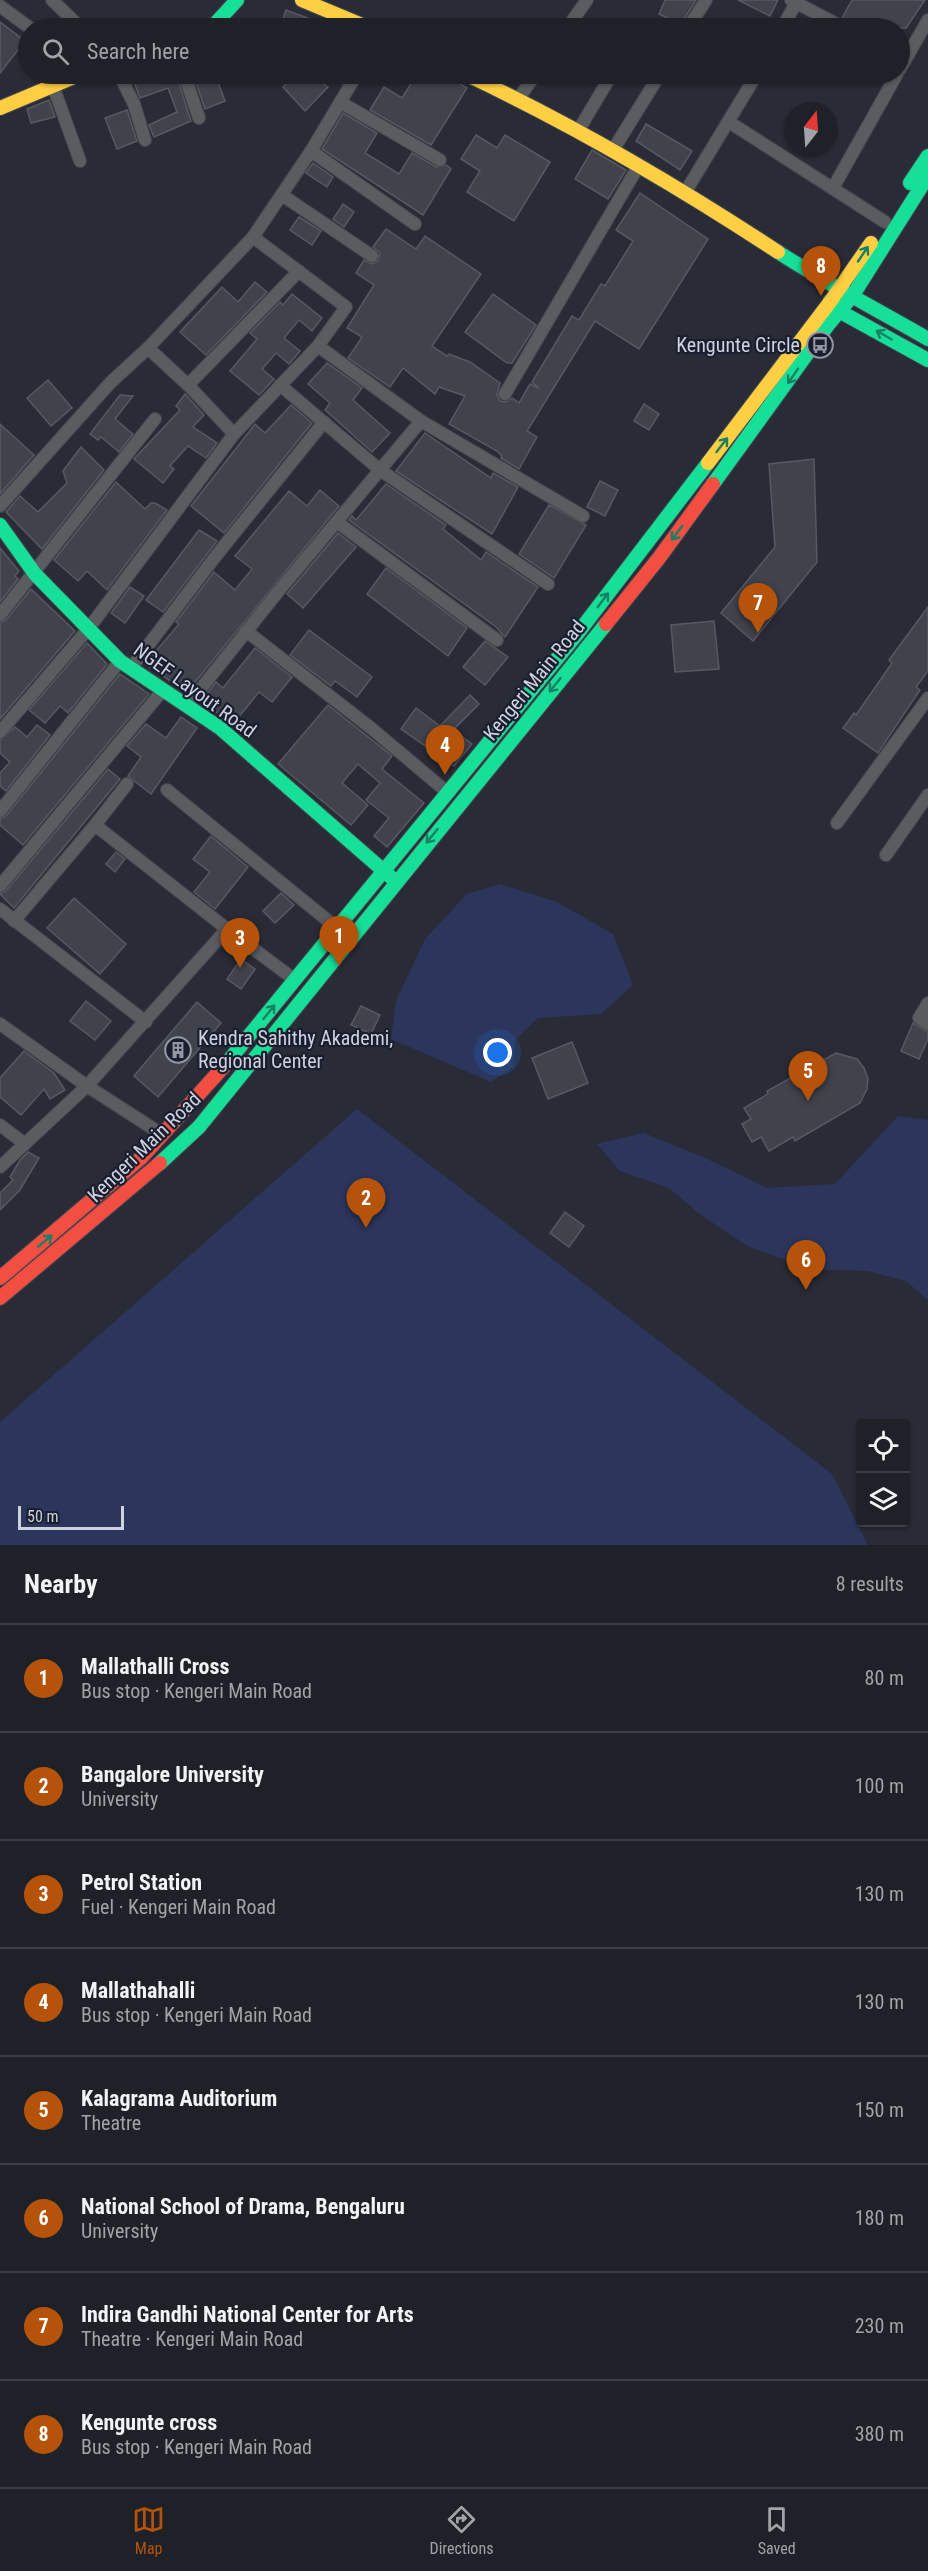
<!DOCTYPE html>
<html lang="en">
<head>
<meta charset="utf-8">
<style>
	body { margin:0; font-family:"Roboto Condensed",sans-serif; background:#272930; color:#f1f3f6 }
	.controls { position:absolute; right:18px; bottom:18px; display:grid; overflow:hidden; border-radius:6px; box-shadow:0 2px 4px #0004 }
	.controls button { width:54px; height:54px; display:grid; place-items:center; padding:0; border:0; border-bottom:2px solid #3c3e45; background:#1f2128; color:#f1f3f6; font:30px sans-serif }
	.compass { position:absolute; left:784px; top:102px; width:54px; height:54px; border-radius:50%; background:#1f2128; box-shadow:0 2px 4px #0004; rotate:17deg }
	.scale { position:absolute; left:18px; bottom:15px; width:106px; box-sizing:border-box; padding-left:6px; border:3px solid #ced2de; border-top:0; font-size:16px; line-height:21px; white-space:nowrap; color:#ced2de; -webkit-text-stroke:4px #1a1f30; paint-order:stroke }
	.you { position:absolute; left:498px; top:1053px; width:21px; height:21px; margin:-15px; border:4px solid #fff; border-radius:50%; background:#1a73e8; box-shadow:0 0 0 9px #1a73e833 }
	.badge { display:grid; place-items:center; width:39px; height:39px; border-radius:50%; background:#b45309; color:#fff; font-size:20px; font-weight:700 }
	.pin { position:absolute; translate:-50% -50px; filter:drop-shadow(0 2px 3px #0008) }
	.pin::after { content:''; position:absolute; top:32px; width:21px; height:18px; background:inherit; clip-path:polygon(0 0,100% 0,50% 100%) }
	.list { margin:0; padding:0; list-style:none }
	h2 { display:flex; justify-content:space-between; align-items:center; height:78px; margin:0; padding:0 24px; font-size:26px }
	h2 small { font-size:20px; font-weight:400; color:#a1a3a8 }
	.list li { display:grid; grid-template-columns:39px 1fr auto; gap:18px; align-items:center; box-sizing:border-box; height:108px; padding:0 24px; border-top:2px solid #3c3e45 }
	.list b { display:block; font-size:22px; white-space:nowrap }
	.list p { margin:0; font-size:20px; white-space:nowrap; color:#a1a3a8 }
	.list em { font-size:20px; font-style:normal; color:#a1a3a8 }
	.icon { flex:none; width:33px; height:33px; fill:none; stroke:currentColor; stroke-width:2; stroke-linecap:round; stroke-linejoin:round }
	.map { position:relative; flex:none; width:928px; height:1545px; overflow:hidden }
	.search { position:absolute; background:#1f2128; box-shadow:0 2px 4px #0004; left:18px; right:18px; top:18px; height:66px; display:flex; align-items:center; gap:15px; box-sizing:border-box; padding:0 21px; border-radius:33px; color:#a1a3a8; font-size:22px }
	.sheet { height:942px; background:#1f2128 }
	nav { display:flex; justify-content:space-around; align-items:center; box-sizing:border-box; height:84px; border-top:2px solid #3c3e45; background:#1f2128; font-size:16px; color:#a1a3a8 }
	nav a { display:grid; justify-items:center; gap:3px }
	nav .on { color:#b45309 }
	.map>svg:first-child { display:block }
	.green { fill:#2c365c }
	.building { fill:#40434c; stroke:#575962; stroke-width:1.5 }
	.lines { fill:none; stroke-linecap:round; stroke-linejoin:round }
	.street-casing { stroke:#444750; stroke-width:14 }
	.fast-casing { stroke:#444750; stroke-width:16 }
	.slow-casing { stroke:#444750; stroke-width:16 }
	.jam-casing { stroke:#444750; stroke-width:16 }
	.street { stroke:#5a5c60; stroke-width:12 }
	.fast { stroke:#16e098; stroke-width:14 }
	.slow { stroke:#ffcf43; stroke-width:14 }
	.jam { stroke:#f24e42; stroke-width:14 }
	.oneway { stroke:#188064 }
	.labels { text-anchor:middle; stroke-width:4.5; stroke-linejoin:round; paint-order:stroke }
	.poi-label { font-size:20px; fill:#ced2de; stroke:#1a1f30; text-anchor:end }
	.street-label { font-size:20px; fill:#ced2de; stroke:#1a1f30 }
</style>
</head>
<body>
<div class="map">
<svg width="928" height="1545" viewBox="0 0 928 1545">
	<rect width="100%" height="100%" fill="#292c36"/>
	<!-- green -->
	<g class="green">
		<path d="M 500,884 L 557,902 L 613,934 L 633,985 L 601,1014 L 538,1018 L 515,1040 L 513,1067 L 491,1082 L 391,1039 L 396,1001 L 425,939 L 467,894 Z"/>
		<path d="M 357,1109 L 832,1474 L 868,1545 L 0,1545 L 0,1422 Z"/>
		<path d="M 898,1116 L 928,1120 L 928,1300 L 906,1281 L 868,1271 L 811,1269 L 749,1247 L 701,1215 L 669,1188 L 620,1171 L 597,1144 L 644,1133 L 703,1157 L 767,1188 L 835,1184 Z"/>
	</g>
	<!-- building -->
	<g class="building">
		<path d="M 665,0 L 696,0 L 681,24 L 659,14 Z"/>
		<path d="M 738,0 L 778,0 L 770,16 Z"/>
		<path d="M 852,0 L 925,0 L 906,28 L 854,28 L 842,18 Z"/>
		<path d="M 286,10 L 332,27 L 332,28 L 280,28 Z"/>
		<path d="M 0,22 L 25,41 L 0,73 Z"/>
		<path d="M 131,74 L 176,74 L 191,121 L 154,137 L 149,125 L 177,112 L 168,88 L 140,98 Z"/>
		<path d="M 193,74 L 215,74 L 225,101 L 205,109 Z"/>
		<path d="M 296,74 L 309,74 L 328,87 L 305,111 L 283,87 Z"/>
		<path d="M 417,74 L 443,74 L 467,88 L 431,145 L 370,110 L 384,87 L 402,98 Z"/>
		<path d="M 49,100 L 55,117 L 31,123 L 27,109 Z"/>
		<path d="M 127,110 L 137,141 L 117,149 L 105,118 Z"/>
		<path d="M 343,113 L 377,133 L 365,153 L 399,174 L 412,153 L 436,167 L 446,165 L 451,169 L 423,215 L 322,149 Z"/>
		<path d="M 646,124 L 692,151 L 680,170 L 636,141 Z"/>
		<path d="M 476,135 L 497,148 L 505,135 L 550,162 L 514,221 L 467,192 L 480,171 L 461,159 Z"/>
		<path d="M 592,150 L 626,170 L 608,199 L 575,179 Z"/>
		<path d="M 313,163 L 333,177 L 327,187 L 306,173 Z"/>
		<path d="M 640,193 L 708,239 L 639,349 L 595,321 L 527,431 L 537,437 L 519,469 L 501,458 L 502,456 L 497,451 L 449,424 L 465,396 L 439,387 L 435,394 L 403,368 L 390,387 L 348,358 L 362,337 L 347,328 L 374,285 L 356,273 L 364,260 L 372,264 L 378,261 L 380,253 L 373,247 L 386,229 L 416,249 L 425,236 L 481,274 L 432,346 L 447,356 L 449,354 L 470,362 L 500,383 L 497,395 L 500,401 L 506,402 L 512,398 L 519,403 L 530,384 L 539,388 L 532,382 L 572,316 L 579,320 L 601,284 L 605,286 L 633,241 L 616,230 Z"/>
		<path d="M 343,204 L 354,212 L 344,227 L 333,219 Z"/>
		<path d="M 299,217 L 321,231 L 312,245 L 290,230 Z"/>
		<path d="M 255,282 L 267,292 L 206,355 L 180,332 L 222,287 L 238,302 Z"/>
		<path d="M 292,294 L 322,318 L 312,331 L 299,320 L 284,338 L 300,351 L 289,364 L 276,353 L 262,369 L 274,379 L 259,395 L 230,371 L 257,339 L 250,333 L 280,302 L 283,305 Z"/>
		<path d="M 493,294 L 536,325 L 512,363 L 507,363 L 465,332 Z"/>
		<path d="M 327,363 L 362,388 L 353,400 L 390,433 L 372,452 L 325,410 L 330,403 L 308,384 Z"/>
		<path d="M 48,380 L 72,408 L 51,426 L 27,398 Z"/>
		<path d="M 185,394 L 204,415 L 193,427 L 217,443 L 206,458 L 188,446 L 170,466 L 174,469 L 163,483 L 134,459 L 180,410 L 176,406 Z"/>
		<path d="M 120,395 L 133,396 L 115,419 L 133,434 L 119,452 L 101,437 L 98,440 L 90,434 Z"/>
		<path d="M 644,404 L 659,414 L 649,430 L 634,421 Z"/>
		<path d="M 291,405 L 312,423 L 224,533 L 191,506 L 255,424 L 265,433 Z"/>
		<path d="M 0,424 L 34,455 L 0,494 Z"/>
		<path d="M 425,433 L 491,478 L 493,473 L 518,487 L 492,534 L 396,471 Z"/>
		<path d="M 81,447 L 104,470 L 42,549 L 6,512 L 20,496 L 38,512 L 67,483 L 63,471 Z"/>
		<path d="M 814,459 L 817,562 L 753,641 L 721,613 L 775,547 L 769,464 Z"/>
		<path d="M 600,481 L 618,490 L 605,516 L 587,507 Z"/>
		<path d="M 116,482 L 145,509 L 151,503 L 155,503 L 167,510 L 107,590 L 87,571 L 78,581 L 54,560 Z"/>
		<path d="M 386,484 L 446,525 L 443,529 L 481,560 L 486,552 L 538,587 L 505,637 L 496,627 L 349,520 L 352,516 L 356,520 Z"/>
		<path d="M 320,490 L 339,506 L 187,692 L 145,664 L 179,624 L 176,622 L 214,572 L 235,590 L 252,569 L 235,556 L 289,491 L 307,506 Z"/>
		<path d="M 549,505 L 586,525 L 554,578 L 519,554 Z"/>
		<path d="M 199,530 L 217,541 L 163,612 L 146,600 Z"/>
		<path d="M 338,533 L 356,547 L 303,608 L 287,594 Z"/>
		<path d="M 0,548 L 19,571 L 15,576 L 18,579 L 0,602 Z"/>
		<path d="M 386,568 L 467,628 L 448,656 L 367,594 Z"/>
		<path d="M 130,587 L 144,596 L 125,623 L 111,613 Z"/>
		<path d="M 31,589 L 75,631 L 0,719 L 0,623 L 6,620 Z"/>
		<path d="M 928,607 L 928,671 L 916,687 L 920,690 L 878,753 L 843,728 L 854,713 L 856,715 L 892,663 L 889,660 Z"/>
		<path d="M 714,621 L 719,669 L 675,672 L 671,625 Z"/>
		<path d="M 309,630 L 372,677 L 357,697 L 335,681 L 331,686 L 290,655 Z"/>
		<path d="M 485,641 L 508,657 L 485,685 L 463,667 Z"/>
		<path d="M 87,643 L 107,664 L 68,713 L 60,706 L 45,723 L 29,710 Z"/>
		<path d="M 255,648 L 292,677 L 272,702 L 259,692 L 233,724 L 201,701 L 216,682 L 223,688 Z"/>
		<path d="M 120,674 L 149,694 L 23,845 L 0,825 L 0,819 L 6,816 Z"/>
		<path d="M 470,695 L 479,704 L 453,730 L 472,744 L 454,766 L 401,729 L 416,708 L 440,726 Z"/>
		<path d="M 328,705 L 392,756 L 382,769 L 424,803 L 387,847 L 374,836 L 389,818 L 366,800 L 380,783 L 358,764 L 342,783 L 368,805 L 351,825 L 278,764 Z"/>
		<path d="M 181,717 L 197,728 L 151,794 L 128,776 L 141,757 L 127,746 L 146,724 L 166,738 Z"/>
		<path d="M 37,725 L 50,735 L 6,791 L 0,786 L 0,773 L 10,762 L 0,753 L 0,740 L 15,727 L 27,737 Z"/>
		<path d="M 108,769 L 120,779 L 14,908 L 0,894 L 6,891 Z"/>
		<path d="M 211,836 L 248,867 L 215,909 L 194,892 L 210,872 L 193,859 Z"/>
		<path d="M 116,852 L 125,859 L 115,872 L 106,864 Z"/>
		<path d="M 281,893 L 294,905 L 275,923 L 263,911 Z"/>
		<path d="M 74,898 L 126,944 L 100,974 L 47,928 Z"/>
		<path d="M 241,959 L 255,969 L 241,989 L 227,979 Z"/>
		<path d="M 86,1001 L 111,1021 L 95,1040 L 70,1021 Z"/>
		<path d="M 197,1002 L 221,1023 L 158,1097 L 134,1076 Z"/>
		<path d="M 361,1006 L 380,1015 L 371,1034 L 351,1025 Z"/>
		<path d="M 913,1023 L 928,1032 L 928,1039 L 919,1059 L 901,1051 Z"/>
		<path d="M 572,1042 L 588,1083 L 548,1099 L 532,1058 Z"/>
		<path d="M 24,1051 L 54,1073 L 65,1090 L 50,1099 L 44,1089 L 21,1115 L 0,1097 L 0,1078 Z"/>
		<path d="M 836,1053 L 857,1059 L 864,1068 L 868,1078 L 867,1089 L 860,1103 L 795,1141 L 793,1137 L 769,1151 L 761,1137 L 752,1142 L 742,1124 L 751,1119 L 744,1108 L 768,1094 L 767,1091 Z"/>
		<path d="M 28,1152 L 39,1158 L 20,1190 L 0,1210 L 0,1193 L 13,1180 L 10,1177 L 20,1160 Z"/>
		<path d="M 565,1212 L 584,1226 L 569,1247 L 550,1233 Z"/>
	</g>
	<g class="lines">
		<!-- street casing -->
		<g class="street-casing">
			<g id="street">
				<path d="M 52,0 L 81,28"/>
				<path d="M 791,0 L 844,28"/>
				<path d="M 0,6 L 30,28"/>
				<path d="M 567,28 L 587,0"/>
				<path d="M 688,28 L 706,0"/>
				<path d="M 782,28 L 796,3"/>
				<path d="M 900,69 L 928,20"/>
				<path d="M 119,74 L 134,104 L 145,140"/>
				<path d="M 184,74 L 199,118"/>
				<path d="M 336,74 L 352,82"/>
				<path d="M 53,86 L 80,161"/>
				<path d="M 518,99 L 536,74"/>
				<path d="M 340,102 L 440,160"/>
				<path d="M 729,122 L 885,222"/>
				<path d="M 578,131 L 612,74"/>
				<path d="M 613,150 L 660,74"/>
				<path d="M 311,151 L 415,224"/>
				<path d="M 833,188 L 897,74"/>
				<path d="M 686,191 L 757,74"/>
				<path d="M 282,195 L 372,256"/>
				<path d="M 318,346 L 421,421 L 583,516"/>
				<path d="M 148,348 L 188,385 L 234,434 L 318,346 L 346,307 L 253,237"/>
				<path d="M 188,385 L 299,271"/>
				<path d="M 280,385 L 380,470 L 548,584"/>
				<path d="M 505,394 L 639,165"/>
				<path d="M 0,506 L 111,382 L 148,348 L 253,237 L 311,151 L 357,74"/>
				<path d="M 337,522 L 497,640"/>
				<path d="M 0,615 L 155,419"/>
				<path d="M 246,631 L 371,728 L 447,792"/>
				<path d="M 131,668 L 215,557 L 324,422"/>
				<path d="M 187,706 L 277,593 L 421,421"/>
				<path d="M 0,732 L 89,628 L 234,434"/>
				<path d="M 167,790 L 337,928"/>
				<path d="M 0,811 L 120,661"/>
				<path d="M 837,823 L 928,698"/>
				<path d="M 95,825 L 127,784"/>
				<path d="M 886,855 L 928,795"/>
				<path d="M 0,886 L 163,690"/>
				<path d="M 0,909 L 146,1022"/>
				<path d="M 14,921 L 95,825 L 227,929"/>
				<path d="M 928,1003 L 919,1018 L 928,1024"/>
				<path d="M 0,1024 L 87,1086 L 0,1167"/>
				<path d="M 0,1125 L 25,1144"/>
				<path d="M 163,1135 L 87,1086 L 227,929 L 295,980"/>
			</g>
		</g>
		<!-- fast casing -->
		<g class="fast-casing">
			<g id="fast">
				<path d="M 203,28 L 215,24 L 237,0"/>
				<path d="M 910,183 L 928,156"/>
				<path d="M 778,252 C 827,284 878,310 928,339"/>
				<path d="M 830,301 L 839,311 L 928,360"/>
				<path d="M 713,484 L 828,325 L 853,295 L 928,176"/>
				<path d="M 0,525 L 35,574 L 120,661 L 220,728 L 393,879"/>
				<path d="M 226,1064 L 578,633 L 708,463"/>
				<path d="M 160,1163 L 199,1127 L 606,624"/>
			</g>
		</g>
		<!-- slow casing -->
		<g class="slow-casing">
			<g id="slow">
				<path d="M 302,0 L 369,28"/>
				<path d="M 465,74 C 576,126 676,185 778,252"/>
				<path d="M 0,108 L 81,74"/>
				<path d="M 708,463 L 830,302 L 871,243"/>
			</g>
		</g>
		<!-- jam casing -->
		<g class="jam-casing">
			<g id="jam">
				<path d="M 606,624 L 659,558 L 713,484"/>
				<path d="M 0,1278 L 141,1158 L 226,1064"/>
				<path d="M 0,1298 L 160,1163"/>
			</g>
		</g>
		<!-- street -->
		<use href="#street" class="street"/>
		<!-- fast -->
		<use href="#fast" class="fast"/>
		<!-- slow -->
		<use href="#slow" class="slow"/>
		<!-- jam -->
		<use href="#jam" class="jam"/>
	</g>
	<!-- one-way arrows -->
	<defs><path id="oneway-shaft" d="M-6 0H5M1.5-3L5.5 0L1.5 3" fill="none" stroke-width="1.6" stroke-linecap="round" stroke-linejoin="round" transform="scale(1.5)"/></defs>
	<g class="oneway">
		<use href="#oneway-shaft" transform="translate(863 254) rotate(-56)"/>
		<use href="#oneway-shaft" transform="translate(884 335) rotate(-150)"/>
		<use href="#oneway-shaft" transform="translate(793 376) rotate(125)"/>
		<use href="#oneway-shaft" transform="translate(722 445) rotate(-52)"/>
		<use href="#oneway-shaft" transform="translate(677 533) rotate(127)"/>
		<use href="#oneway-shaft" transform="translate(603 600) rotate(-53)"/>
		<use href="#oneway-shaft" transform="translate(555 685) rotate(129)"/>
		<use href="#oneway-shaft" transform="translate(432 836) rotate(129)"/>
		<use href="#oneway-shaft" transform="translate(269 1012) rotate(-51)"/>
		<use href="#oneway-shaft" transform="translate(45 1241) rotate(-40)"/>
	</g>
	<!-- icons -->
	<defs>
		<g id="bus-ring" transform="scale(1.35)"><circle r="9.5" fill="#1a1f30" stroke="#9498a3" stroke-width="1.5"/><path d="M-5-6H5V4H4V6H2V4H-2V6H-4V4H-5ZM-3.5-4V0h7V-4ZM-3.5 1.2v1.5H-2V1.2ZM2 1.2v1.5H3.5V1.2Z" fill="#9498a3"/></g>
		<g id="building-ring" transform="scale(1.35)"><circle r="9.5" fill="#1a1f30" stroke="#9498a3" stroke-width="1.5"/><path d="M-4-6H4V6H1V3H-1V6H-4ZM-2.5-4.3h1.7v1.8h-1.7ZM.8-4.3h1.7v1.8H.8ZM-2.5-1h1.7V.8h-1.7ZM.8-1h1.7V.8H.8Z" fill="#9498a3"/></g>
	</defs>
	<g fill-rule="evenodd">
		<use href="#bus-ring" x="820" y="345"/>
		<use href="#building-ring" x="178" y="1050"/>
	</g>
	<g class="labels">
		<!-- poi labels -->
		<g class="poi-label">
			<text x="800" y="352">Kengunte Circle</text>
			<text x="198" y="1045" text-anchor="start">Kendra Sahithy Akademi,<tspan x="198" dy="23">Regional Center</tspan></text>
		</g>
		<!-- street labels -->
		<g class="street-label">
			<text transform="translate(534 680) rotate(-51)" y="7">Kengeri Main Road</text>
			<text transform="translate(195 690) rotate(36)" y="7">NGEF Layout Road</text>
			<text transform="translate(144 1147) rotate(-44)" y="7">Kengeri Main Road</text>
		</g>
	</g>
</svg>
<div class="controls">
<button><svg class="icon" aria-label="locate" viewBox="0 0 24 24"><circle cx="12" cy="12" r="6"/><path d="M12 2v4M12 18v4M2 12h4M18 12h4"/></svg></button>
<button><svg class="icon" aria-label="layers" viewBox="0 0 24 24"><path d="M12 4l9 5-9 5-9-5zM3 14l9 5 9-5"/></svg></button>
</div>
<svg class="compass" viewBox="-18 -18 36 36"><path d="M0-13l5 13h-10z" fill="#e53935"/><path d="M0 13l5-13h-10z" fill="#a1a3a8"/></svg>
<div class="scale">50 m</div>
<div class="you"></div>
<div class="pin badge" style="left:339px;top:966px">1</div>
<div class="pin badge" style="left:366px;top:1228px">2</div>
<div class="pin badge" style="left:240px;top:968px">3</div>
<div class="pin badge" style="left:445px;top:775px">4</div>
<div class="pin badge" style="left:808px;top:1101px">5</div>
<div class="pin badge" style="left:806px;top:1290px">6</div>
<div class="pin badge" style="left:758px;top:633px">7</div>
<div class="pin badge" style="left:821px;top:296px">8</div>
<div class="search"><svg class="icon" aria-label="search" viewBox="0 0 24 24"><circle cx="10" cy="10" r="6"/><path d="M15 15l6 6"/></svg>Search here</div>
</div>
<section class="sheet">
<h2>Nearby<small>8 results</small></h2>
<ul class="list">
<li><span class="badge">1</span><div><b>Mallathalli Cross</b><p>Bus stop · Kengeri Main Road</p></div><em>80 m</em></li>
<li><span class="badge">2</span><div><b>Bangalore University</b><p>University</p></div><em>100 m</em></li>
<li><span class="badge">3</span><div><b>Petrol Station</b><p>Fuel · Kengeri Main Road</p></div><em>130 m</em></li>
<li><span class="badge">4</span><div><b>Mallathahalli</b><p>Bus stop · Kengeri Main Road</p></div><em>130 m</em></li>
<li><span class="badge">5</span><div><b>Kalagrama Auditorium</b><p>Theatre</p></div><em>150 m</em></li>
<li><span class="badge">6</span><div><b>National School of Drama, Bengaluru</b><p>University</p></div><em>180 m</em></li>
<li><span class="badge">7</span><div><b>Indira Gandhi National Center for Arts</b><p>Theatre · Kengeri Main Road</p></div><em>230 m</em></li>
<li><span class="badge">8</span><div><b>Kengunte cross</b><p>Bus stop · Kengeri Main Road</p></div><em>380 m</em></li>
</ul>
</section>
<nav>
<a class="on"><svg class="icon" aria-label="map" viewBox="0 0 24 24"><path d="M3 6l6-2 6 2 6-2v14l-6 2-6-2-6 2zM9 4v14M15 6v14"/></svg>Map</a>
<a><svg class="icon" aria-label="directions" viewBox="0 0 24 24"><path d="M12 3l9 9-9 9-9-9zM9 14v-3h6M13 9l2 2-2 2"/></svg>Directions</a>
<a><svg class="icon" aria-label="saved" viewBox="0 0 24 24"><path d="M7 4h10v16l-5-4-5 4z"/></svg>Saved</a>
</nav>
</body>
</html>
